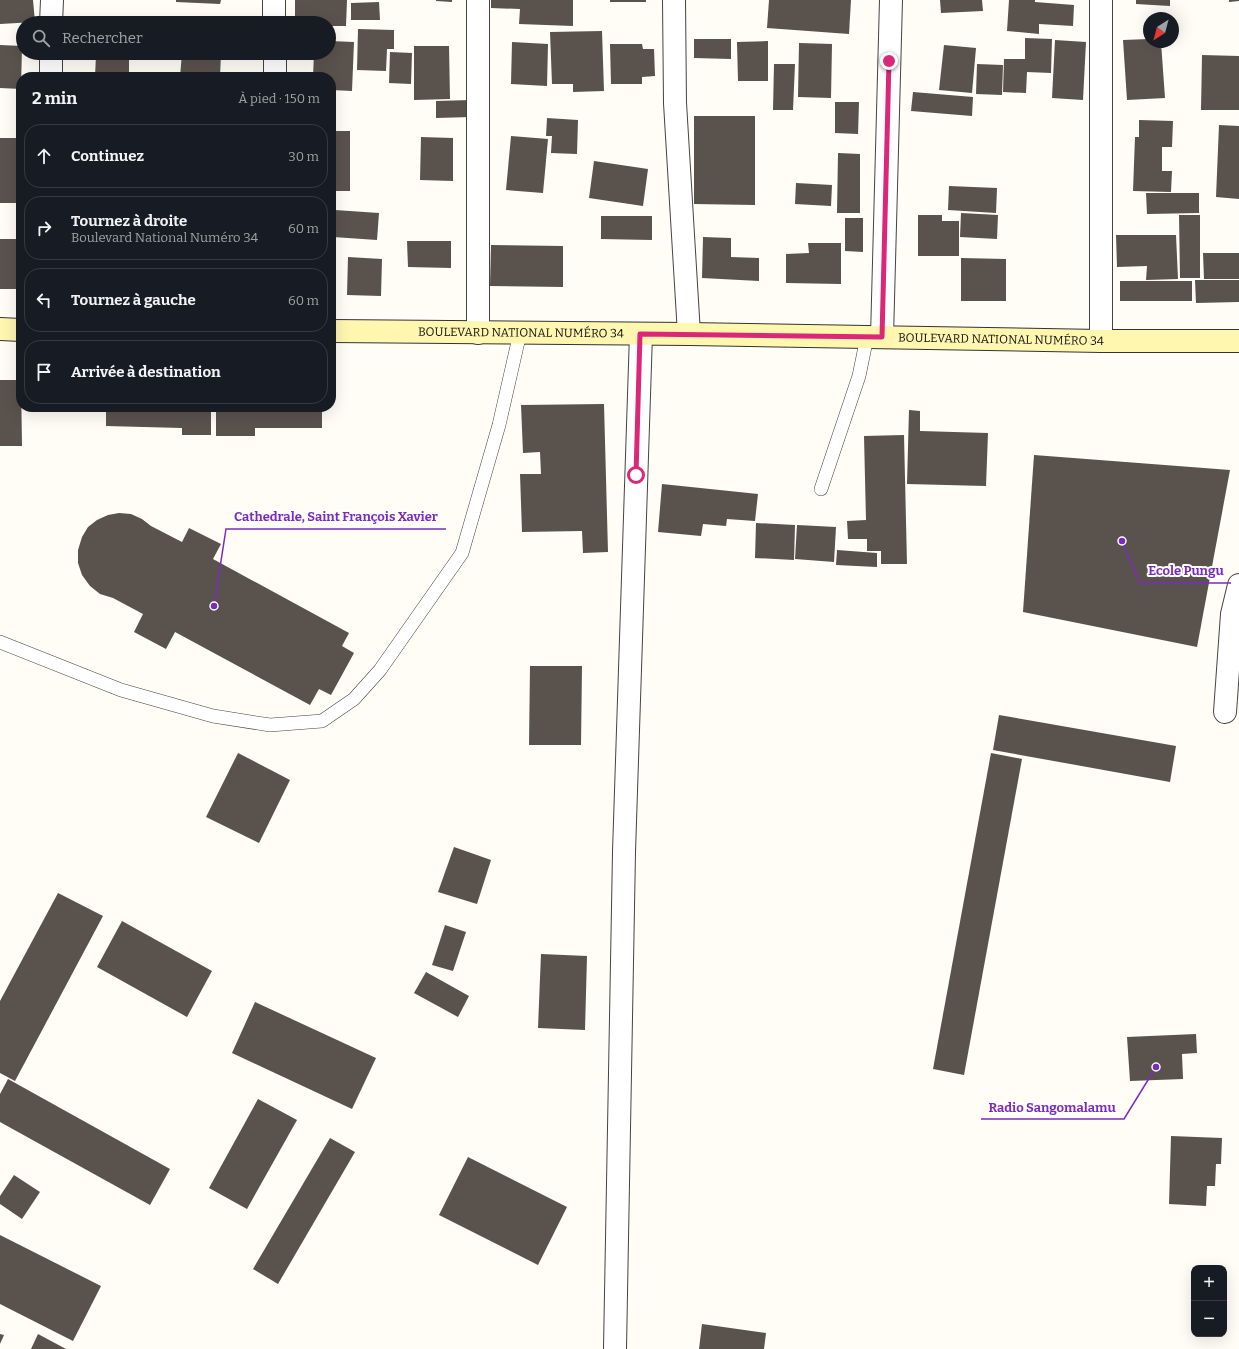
<!DOCTYPE html>
<html lang="fr">
<head>
<meta charset="utf-8">
<style>
	body { margin:0; font-family:Bitter,serif; background:#20242c; color:#f1f3f6 }
	.controls { position:absolute; right:12px; bottom:12px; display:grid; overflow:hidden; border-radius:8px; box-shadow:0 4px 16px #0002 }
	.controls button { width:36px; height:36px; display:grid; place-items:center; padding:0; border:0; border-bottom:1px solid #363941; background:#171b24; color:#f1f3f6; font:20px sans-serif }
	.compass { position:absolute; left:1143px; top:12px; width:36px; height:36px; border-radius:50%; background:#171b24; box-shadow:0 4px 16px #0002; rotate:216deg }
	.stop { position:absolute; width:12px; height:12px; margin:-9px; border:3px solid #db2777; border-radius:50%; background:#fff }
	.stop.end { background:#db2777; border-color:#fff; box-shadow:0 1px 4px #0008 }
	.list { margin:0; padding:0; list-style:none }
	h2 { display:flex; justify-content:space-between; align-items:center; height:52px; margin:0; padding:0 16px; font-size:17px }
	h2 small { font-size:13px; font-weight:400; color:#9ea1a6 }
	.list li { display:grid; grid-template-columns:26px 1fr auto; gap:12px; align-items:center; box-sizing:border-box; height:64px; margin:0 8px 8px; padding:0 8px; border:1px solid #363941; border-radius:16px }
	.list b { display:block; font-size:15px; white-space:nowrap }
	.list p { margin:0; font-size:13px; white-space:nowrap; color:#9ea1a6 }
	.list em { font-size:13px; font-style:normal; color:#9ea1a6 }
	.icon { flex:none; width:22px; height:22px; fill:none; stroke:currentColor; stroke-width:2; stroke-linecap:round; stroke-linejoin:round }
	.map { position:relative; flex:none; width:1239px; height:1349px; overflow:hidden }
	.search { position:absolute; background:#171b24; box-shadow:0 4px 16px #0002; left:16px; top:16px; width:320px; height:44px; display:flex; align-items:center; gap:10px; box-sizing:border-box; padding:0 14px; border-radius:22px; color:#9ea1a6; font-size:15px }
	.panel { position:absolute; background:#171b24; box-shadow:0 4px 16px #0002; left:16px; top:72px; width:320px; height:340px; border-radius:16px }
	.map>svg:first-child { display:block }
	.building { fill:#5a524d }
	.lines { fill:none; stroke-linecap:round; stroke-linejoin:round }
	.service-casing { stroke:#444; stroke-width:14 }
	.minor-casing { stroke:#444; stroke-width:24 }
	.secondary-casing { stroke:#333; stroke-width:24 }
	.service { stroke:#fff; stroke-width:13 }
	.minor { stroke:#fff; stroke-width:22 }
	.secondary { stroke:#fff6b0; stroke-width:22 }
	.route { stroke:#db2777; stroke-width:5 }
	.labels { text-anchor:middle; stroke-width:4; stroke-linejoin:round; paint-order:stroke }
	.street-label { font-size:12px; fill:#111; stroke:#fff }
	.leader { fill:none; stroke:#7b2cbf; stroke-width:1.5 }
	.callout-dot { fill:#7b2cbf; stroke:#fff; stroke-width:1.5 }
	.callout-label { font-size:13px; text-anchor:middle; font-weight:bold; fill:#7b2cbf; stroke:#fff; stroke-width:4; stroke-linejoin:round; paint-order:stroke }
</style>
</head>
<body>
<div class="map">
<svg width="1239" height="1349" viewBox="0 0 1239 1349">
	<rect width="100%" height="100%" fill="#fffdf5"/>
	<!-- building -->
	<g class="building">
		<path d="M 0,0 L 33,0 L 35,22 L 0,24 Z"/>
		<path d="M 176,0 L 221,0 L 220,4 L 176,2 Z"/>
		<path d="M 295,0 L 347,0 L 346,26 L 329,26 L 329,23 L 295,23 Z"/>
		<path d="M 436,0 L 452,0 L 452,2 L 436,1 Z"/>
		<path d="M 491,0 L 573,0 L 573,26 L 519,24 L 520,9 L 491,8 Z"/>
		<rect x="610" y="0" width="36" height="2"/>
		<path d="M 769,0 L 851,0 L 849,34 L 767,28 Z"/>
		<path d="M 940,0 L 982,0 L 983,11 L 941,13 Z"/>
		<path d="M 1009,0 L 1035,0 L 1035,2 L 1074,5 L 1073,26 L 1039,24 L 1039,34 L 1007,31 Z"/>
		<path d="M 1136,0 L 1170,0 L 1170,6 L 1136,4 Z"/>
		<path d="M 1229,0 L 1239,0 L 1239,1 L 1229,2 Z"/>
		<path d="M 379,2 L 380,20 L 351,20 L 351,3 Z"/>
		<path d="M 358,29 L 394,30 L 394,49 L 387,49 L 386,71 L 357,70 Z"/>
		<path d="M 602,31 L 604,91 L 573,92 L 573,84 L 552,84 L 550,32 Z"/>
		<path d="M 1025,38 L 1052,39 L 1051,73 L 1027,72 L 1026,93 L 1003,92 L 1004,59 L 1025,59 Z"/>
		<path d="M 694,39 L 731,39 L 731,59 L 694,58 Z"/>
		<path d="M 1149,39 L 1149,42 L 1161,42 L 1165,98 L 1127,100 L 1123,40 Z"/>
		<path d="M 1055,40 L 1086,42 L 1083,100 L 1052,98 Z"/>
		<path d="M 329,41 L 354,42 L 352,91 L 331,90 L 331,77 L 313,77 L 314,53 L 329,53 Z"/>
		<path d="M 768,41 L 768,81 L 738,81 L 737,42 Z"/>
		<path d="M 512,42 L 548,44 L 547,86 L 511,84 Z"/>
		<path d="M 799,43 L 832,44 L 831,98 L 798,97 Z"/>
		<path d="M 610,44 L 642,44 L 643,49 L 654,49 L 655,76 L 642,77 L 642,84 L 611,84 Z"/>
		<path d="M 0,45 L 22,46 L 21,89 L 0,88 Z"/>
		<path d="M 944,45 L 976,48 L 972,93 L 939,90 Z"/>
		<path d="M 414,46 L 449,46 L 450,99 L 414,100 Z"/>
		<path d="M 390,52 L 412,53 L 411,84 L 389,83 Z"/>
		<path d="M 182,53 L 221,53 L 220,77 L 180,77 Z"/>
		<path d="M 96,55 L 129,56 L 129,77 L 95,77 Z"/>
		<path d="M 1202,55 L 1239,56 L 1239,110 L 1201,110 Z"/>
		<path d="M 774,64 L 795,64 L 793,110 L 773,110 Z"/>
		<path d="M 977,64 L 1003,65 L 1002,95 L 976,94 Z"/>
		<path d="M 913,92 L 973,97 L 972,116 L 911,111 Z"/>
		<path d="M 471,100 L 472,117 L 436,118 L 436,101 Z"/>
		<path d="M 835,102 L 859,102 L 858,134 L 835,133 Z"/>
		<path d="M 694,116 L 755,116 L 755,205 L 694,204 Z"/>
		<path d="M 547,118 L 578,120 L 577,154 L 551,153 L 552,136 L 546,136 Z"/>
		<path d="M 1139,120 L 1173,121 L 1172,147 L 1162,147 L 1162,171 L 1172,171 L 1171,192 L 1133,191 L 1135,137 L 1139,137 Z"/>
		<path d="M 1219,125 L 1239,126 L 1239,199 L 1216,197 Z"/>
		<rect x="331" y="131" width="19" height="60"/>
		<path d="M 511,136 L 548,139 L 543,193 L 506,190 Z"/>
		<path d="M 421,137 L 453,138 L 453,181 L 420,180 Z"/>
		<rect x="0" y="138" width="21" height="65"/>
		<path d="M 838,153 L 860,154 L 860,213 L 837,213 Z"/>
		<path d="M 594,161 L 648,169 L 643,206 L 589,198 Z"/>
		<path d="M 796,183 L 832,185 L 831,206 L 795,204 Z"/>
		<path d="M 949,186 L 997,188 L 996,213 L 948,210 Z"/>
		<path d="M 1146,193 L 1199,193 L 1199,213 L 1147,214 Z"/>
		<path d="M 335,210 L 379,213 L 377,240 L 333,237 Z"/>
		<path d="M 961,213 L 998,215 L 997,239 L 960,237 Z"/>
		<path d="M 918,215 L 942,215 L 942,221 L 959,221 L 959,256 L 918,256 Z"/>
		<path d="M 1179,215 L 1200,215 L 1200,278 L 1180,278 Z"/>
		<path d="M 601,216 L 652,216 L 652,240 L 601,239 Z"/>
		<path d="M 845,218 L 863,218 L 863,252 L 845,251 Z"/>
		<path d="M 1116,235 L 1176,235 L 1178,279 L 1146,280 L 1147,266 L 1117,267 Z"/>
		<path d="M 703,237 L 731,238 L 731,257 L 759,258 L 759,281 L 702,278 Z"/>
		<rect x="0" y="239" width="21" height="50"/>
		<path d="M 407,241 L 451,241 L 451,268 L 408,267 Z"/>
		<path d="M 808,243 L 841,243 L 841,284 L 786,283 L 786,254 L 809,253 Z"/>
		<path d="M 491,245 L 563,246 L 563,287 L 490,286 Z"/>
		<path d="M 1203,253 L 1239,253 L 1239,279 L 1204,279 Z"/>
		<path d="M 348,257 L 382,259 L 381,296 L 347,295 Z"/>
		<path d="M 961,258 L 1006,259 L 1006,301 L 961,301 Z"/>
		<path d="M 1195,280 L 1239,280 L 1239,302 L 1196,303 Z"/>
		<rect x="1120" y="281" width="72" height="20"/>
		<path d="M 0,380 L 21,380 L 22,446 L 0,446 Z"/>
		<path d="M 604,404 L 608,552 L 583,553 L 582,531 L 522,532 L 520,474 L 541,474 L 540,452 L 523,453 L 521,405 Z"/>
		<path d="M 106,407 L 211,407 L 211,435 L 182,435 L 182,428 L 106,426 Z"/>
		<path d="M 216,407 L 322,407 L 322,428 L 255,428 L 255,436 L 216,436 Z"/>
		<path d="M 909,410 L 920,411 L 920,431 L 988,433 L 986,486 L 907,484 Z"/>
		<path d="M 904,435 L 907,564 L 881,564 L 881,551 L 867,551 L 867,539 L 848,539 L 847,521 L 866,520 L 864,436 Z"/>
		<path d="M 1034,455 L 1230,470 L 1197,647 L 1023,612 Z"/>
		<path d="M 662,484 L 758,494 L 755,521 L 727,519 L 726,526 L 703,524 L 701,536 L 658,532 Z"/>
		<path d="M 119,513 L 131,514 L 142,519 L 151,526 L 182,542 L 189,528 L 221,544 L 213,559 L 349,633 L 342,646 L 354,653 L 331,695 L 319,689 L 310,705 L 175,632 L 166,649 L 134,632 L 143,614 L 113,598 L 100,594 L 90,586 L 82,575 L 78,563 L 78,550 L 82,537 L 88,527 L 97,520 L 108,515 Z"/>
		<path d="M 756,523 L 795,525 L 794,560 L 755,558 Z"/>
		<path d="M 797,525 L 836,527 L 834,562 L 795,559 Z"/>
		<path d="M 837,550 L 877,553 L 877,567 L 836,565 Z"/>
		<path d="M 530,666 L 582,666 L 581,745 L 529,745 Z"/>
		<path d="M 999,715 L 1176,746 L 1170,782 L 993,750 Z"/>
		<path d="M 238,753 L 290,780 L 259,843 L 206,817 Z"/>
		<path d="M 991,753 L 1022,759 L 964,1075 L 933,1069 Z"/>
		<path d="M 454,847 L 491,860 L 477,904 L 438,892 Z"/>
		<path d="M 58,893 L 103,916 L 15,1081 L 0,1073 L 0,1001 Z"/>
		<path d="M 122,921 L 212,971 L 187,1017 L 97,967 Z"/>
		<path d="M 445,925 L 466,932 L 453,971 L 432,965 Z"/>
		<path d="M 541,954 L 587,956 L 585,1030 L 538,1028 Z"/>
		<path d="M 426,972 L 469,996 L 458,1017 L 414,993 Z"/>
		<path d="M 255,1002 L 376,1058 L 352,1109 L 232,1053 Z"/>
		<path d="M 1196,1034 L 1197,1053 L 1182,1054 L 1183,1079 L 1130,1081 L 1127,1037 Z"/>
		<path d="M 8,1079 L 170,1169 L 150,1205 L 0,1122 L 0,1094 Z"/>
		<path d="M 258,1099 L 297,1120 L 247,1209 L 209,1188 Z"/>
		<path d="M 1171,1136 L 1222,1138 L 1221,1164 L 1216,1164 L 1215,1186 L 1207,1186 L 1206,1206 L 1169,1204 Z"/>
		<path d="M 330,1138 L 355,1152 L 278,1284 L 253,1269 Z"/>
		<path d="M 468,1157 L 567,1207 L 538,1265 L 439,1215 Z"/>
		<path d="M 14,1175 L 40,1192 L 22,1219 L 0,1204 L 0,1196 Z"/>
		<path d="M 0,1235 L 101,1286 L 73,1341 L 0,1304 Z"/>
		<path d="M 702,1324 L 766,1333 L 764,1349 L 699,1349 Z"/>
		<path d="M 0,1334 L 4,1335 L 0,1344 Z"/>
		<path d="M 38,1334 L 66,1349 L 31,1349 Z"/>
	</g>
	<g class="lines">
		<!-- service casing -->
		<g class="service-casing">
			<g id="service">
				<path d="M 821,489 L 859,376 L 867,337"/>
				<path d="M 0,642 L 121,690 L 213,716 L 270,725 L 322,721 L 354,699 L 380,670 L 462,553 L 499,425 L 520,333"/>
			</g>
		</g>
		<!-- minor casing -->
		<g class="minor-casing">
			<g id="minor">
				<path d="M 274,0 L 274,23"/>
				<path d="M 674,0 L 675,103 L 689,334"/>
				<path d="M 51,23 L 52,0"/>
				<path d="M 275,53 L 275,77"/>
				<path d="M 51,77 L 51,53"/>
				<path d="M 478,333 L 478,0"/>
				<path d="M 882,337 L 891,0"/>
				<path d="M 1101,341 L 1101,0"/>
				<path d="M 1225,712 L 1232,614 L 1239,585"/>
				<path d="M 615,1349 L 624,852 L 641,334"/>
			</g>
		</g>
		<!-- secondary casing -->
		<g class="secondary-casing">
			<g id="secondary">
				<path d="M 0,329 L 21,330"/>
				<path id="s1" d="M 331,331 L 689,334 L 1101,341 L 1239,341"/>
			</g>
		</g>
		<!-- service -->
		<use href="#service" class="service"/>
		<!-- minor -->
		<use href="#minor" class="minor"/>
		<!-- secondary -->
		<use href="#secondary" class="secondary"/>
	</g>
	<g class="lines">
		<!-- route -->
		<path class="route" d="M 636,475 L 640,334 L 882,337 L 889,61"/>
	</g>
	<g class="labels">
		<!-- street labels -->
		<g class="street-label">
			<text dy="4" stroke="none"><textPath href="#s1" startOffset="190">BOULEVARD NATIONAL NUMÉRO 34</textPath></text>
			<text dy="4" stroke="none"><textPath href="#s1" startOffset="670">BOULEVARD NATIONAL NUMÉRO 34</textPath></text>
		</g>
	</g>
	<!-- callouts -->
	<path class="leader" d="M214 606L226 529H446M1122 541L1140 583H1231M1156 1067L1124 1119H981"/>
	<g class="callout-dot">
		<circle cx="214" cy="606" r="4"/>
		<circle cx="1122" cy="541" r="4"/>
		<circle cx="1156" cy="1067" r="4"/>
	</g>
	<g class="callout-label">
		<text x="336" y="521">Cathedrale, Saint François Xavier</text>
		<text x="1186" y="575">Ecole Pungu</text>
		<text x="1052" y="1112">Radio Sangomalamu</text>
	</g>
</svg>
<div class="controls">
<button>+</button>
<button>−</button>
</div>
<svg class="compass" viewBox="-18 -18 36 36"><path d="M0-13l5 13h-10z" fill="#e53935"/><path d="M0 13l5-13h-10z" fill="#9ea1a6"/></svg>
<div class="stop" style="left:636px;top:475px"></div>
<div class="stop end" style="left:889px;top:61px"></div>
<div class="search"><svg class="icon" aria-label="search" viewBox="0 0 24 24"><circle cx="10" cy="10" r="6"/><path d="M15 15l6 6"/></svg>Rechercher</div>
<section class="panel">
<h2>2 min<small>À pied · 150 m</small></h2>
<ul class="list">
<li><svg class="icon" aria-label="ahead" viewBox="0 0 24 24"><path d="M12 20V5M6 11l6-6 6 6"/></svg><div><b>Continuez</b></div><em>30 m</em></li>
<li><svg class="icon" aria-label="right" viewBox="0 0 24 24"><path d="M7 20v-9h11M14 6l5 5-5 5"/></svg><div><b>Tournez à droite</b><p>Boulevard National Numéro 34</p></div><em>60 m</em></li>
<li><svg class="icon" aria-label="left" viewBox="0 0 24 24"><path d="M17 20v-9H6M10 6l-5 5 5 5"/></svg><div><b>Tournez à gauche</b></div><em>60 m</em></li>
<li><svg class="icon" aria-label="arrive" viewBox="0 0 24 24"><path d="M6 21V4h12l-3 4 3 4H6"/></svg><div><b>Arrivée à destination</b></div></li>
</ul>
</section>
</div>
</body>
</html>
